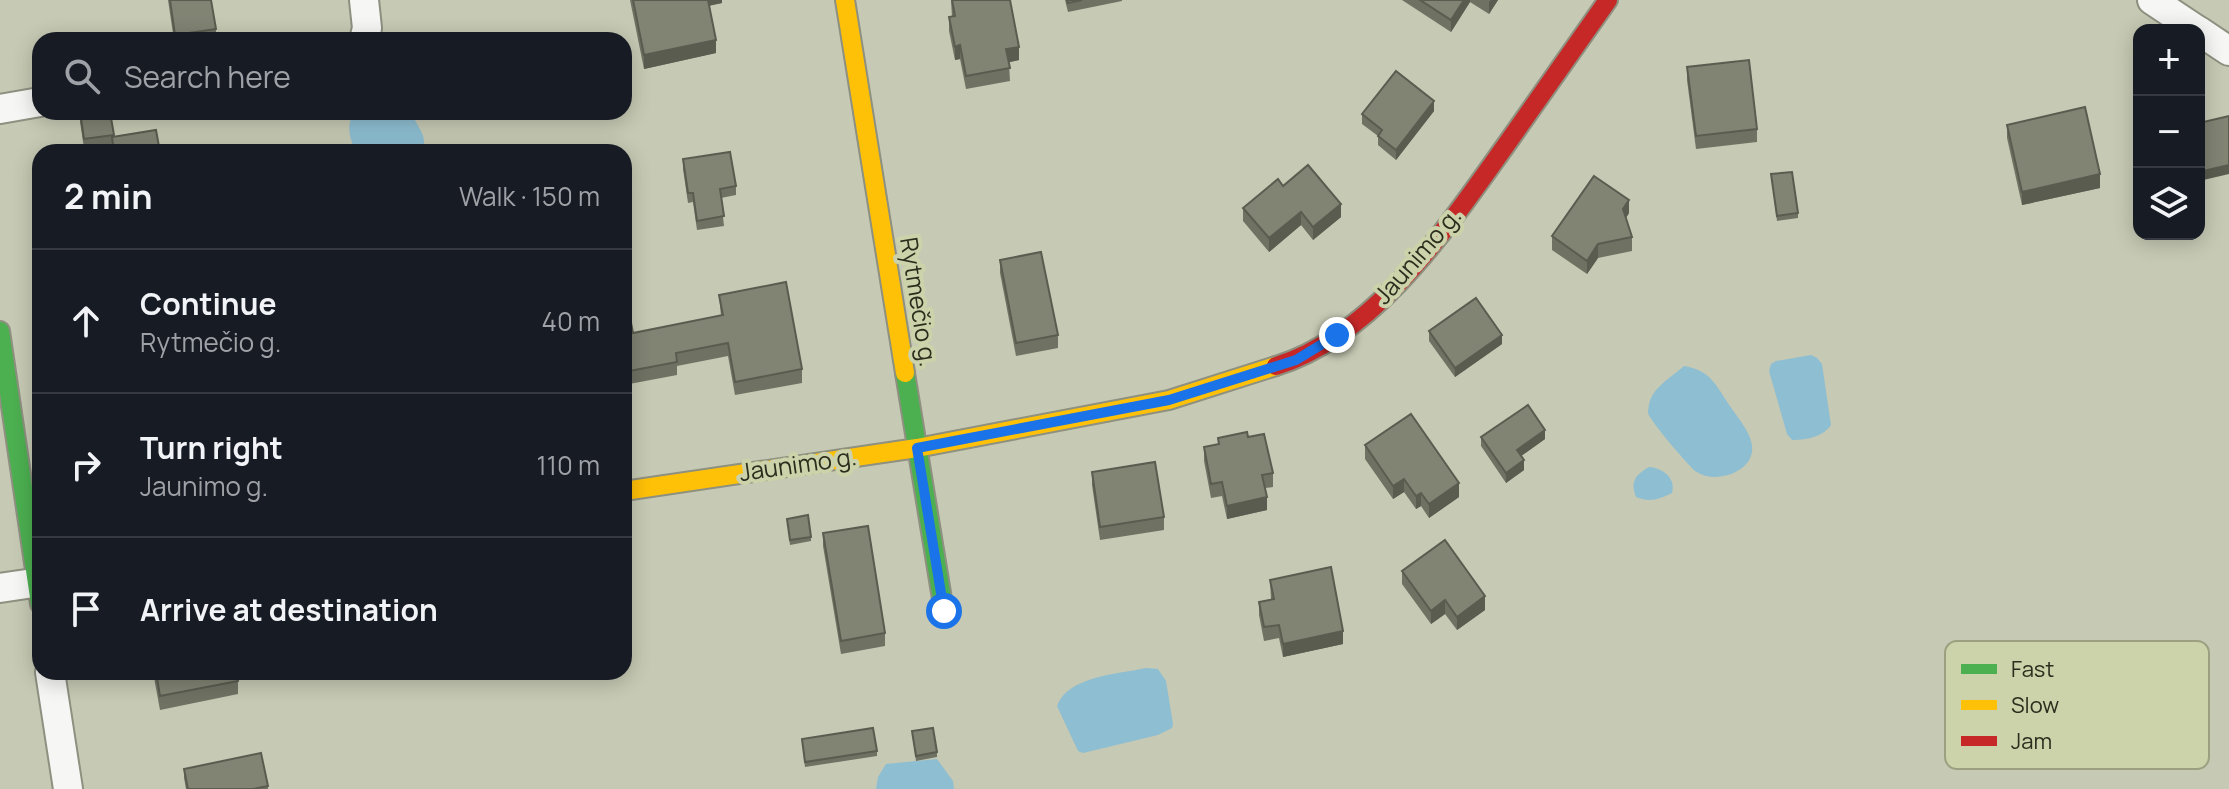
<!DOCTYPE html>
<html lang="en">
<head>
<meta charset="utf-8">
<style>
	body { margin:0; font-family:Manrope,sans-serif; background:#20242c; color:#f1f3f6 }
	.controls { position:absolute; right:24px; top:24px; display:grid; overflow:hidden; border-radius:16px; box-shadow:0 4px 20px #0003 }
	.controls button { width:72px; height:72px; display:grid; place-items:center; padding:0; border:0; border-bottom:2px solid #363941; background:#171b24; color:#f1f3f6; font:40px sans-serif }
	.stop { position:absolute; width:24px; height:24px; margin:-18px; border:6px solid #1a73e8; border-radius:50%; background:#fff }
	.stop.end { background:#1a73e8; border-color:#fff; box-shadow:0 2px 8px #0008 }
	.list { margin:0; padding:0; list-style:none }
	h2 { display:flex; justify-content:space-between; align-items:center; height:104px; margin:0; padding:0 32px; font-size:34px }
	h2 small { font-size:26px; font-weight:400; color:#9ea1a6 }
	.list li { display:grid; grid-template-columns:52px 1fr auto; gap:24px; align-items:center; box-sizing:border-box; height:144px; padding:0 32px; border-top:2px solid #363941 }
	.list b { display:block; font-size:30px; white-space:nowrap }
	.list p { margin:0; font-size:26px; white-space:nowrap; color:#9ea1a6 }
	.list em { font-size:26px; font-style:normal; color:#9ea1a6 }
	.icon { flex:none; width:44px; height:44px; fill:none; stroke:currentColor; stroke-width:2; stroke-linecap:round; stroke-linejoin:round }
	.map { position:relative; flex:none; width:2229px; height:789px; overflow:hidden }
	.search { position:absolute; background:#171b24; box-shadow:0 4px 20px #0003; left:32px; top:32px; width:600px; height:88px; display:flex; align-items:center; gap:20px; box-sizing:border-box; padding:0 28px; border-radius:24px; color:#9ea1a6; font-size:30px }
	.panel { position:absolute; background:#171b24; box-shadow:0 4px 20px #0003; left:32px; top:144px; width:600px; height:536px; border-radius:24px }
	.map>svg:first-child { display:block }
	.water { fill:#8ebed2 }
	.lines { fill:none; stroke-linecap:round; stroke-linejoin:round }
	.street-casing { stroke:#8e9080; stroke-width:32 }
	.fast-casing { stroke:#8e9080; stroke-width:22 }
	.slow-casing { stroke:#8e9080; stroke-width:22 }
	.jam-casing { stroke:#8e9080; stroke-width:22 }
	.street { stroke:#f6f7f4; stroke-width:28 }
	.fast { stroke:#4caf50; stroke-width:18 }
	.slow { stroke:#ffc107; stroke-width:18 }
	.jam { stroke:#c62828; stroke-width:18 }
	.wall { fill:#6f7263 }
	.shaded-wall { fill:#5a5c50 }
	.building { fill:#818473; stroke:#5a5c50; stroke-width:2 }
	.route { stroke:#1a73e8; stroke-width:10 }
	.labels { text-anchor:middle; stroke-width:8; stroke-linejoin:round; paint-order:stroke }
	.street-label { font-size:24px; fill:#2b2d1d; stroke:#ccd2aa }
	.key { fill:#ccd2aa; stroke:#9ca080; stroke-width:2 }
	.key-label { font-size:22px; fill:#2b2d1d }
</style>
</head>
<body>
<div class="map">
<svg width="2229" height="789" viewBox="0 0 2229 789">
	<rect width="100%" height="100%" fill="#c6c9b3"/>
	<!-- water -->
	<g class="water">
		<path d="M 355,112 L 413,112 C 414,125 425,130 424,144 L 418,152 L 356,152 C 350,139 345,124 355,112 Z"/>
		<path d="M 1811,355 L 1817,358 L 1822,364 L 1831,425 C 1823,437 1806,440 1792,440 L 1787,434 L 1769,371 L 1771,364 L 1776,361 Z"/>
		<path d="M 1684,366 C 1712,370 1717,388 1732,409 C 1739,419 1748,430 1751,441 C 1759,467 1726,481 1706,476 C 1704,476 1697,472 1695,471 C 1688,465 1650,421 1648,413 C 1648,412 1649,402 1650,401 C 1654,387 1673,376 1684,366 Z"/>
		<path d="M 1649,467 C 1663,468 1676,478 1672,493 C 1659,499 1650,503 1636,497 C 1630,482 1635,475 1649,467 Z"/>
		<path d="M 1146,668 L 1158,669 L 1166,681 L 1173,724 L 1172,728 L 1158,735 L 1083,753 L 1078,751 L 1057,706 C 1068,676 1118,674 1146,668 Z"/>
		<path d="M 937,759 L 953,781 L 954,789 L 876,789 L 878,777 L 886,764 Z"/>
	</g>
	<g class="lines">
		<!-- street casing -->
		<g class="street-casing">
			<g id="street">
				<path d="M 2152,0 L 2197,30"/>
				<path d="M 2199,31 L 2229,51"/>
				<path d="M 364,40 L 367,28 L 364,0"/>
				<path d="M 0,109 L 40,102"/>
				<path d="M 0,588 L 40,582"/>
				<path d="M 50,672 L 68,789"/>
			</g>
		</g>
		<!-- fast casing -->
		<g class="fast-casing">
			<g id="fast">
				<path d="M 0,331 L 40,604"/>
				<path d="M 905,373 L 944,611"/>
			</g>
		</g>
		<!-- slow casing -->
		<g class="slow-casing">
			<g id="slow">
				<path d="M 845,0 L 905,373"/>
				<path d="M 624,491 L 917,448 L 1169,400 L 1276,366"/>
			</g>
		</g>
		<!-- jam casing -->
		<g class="jam-casing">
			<path id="jam" d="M 1276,366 C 1376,335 1448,226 1506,145 C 1540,97 1574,48 1608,0"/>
		</g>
		<!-- street -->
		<use href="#street" class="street"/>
		<!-- fast -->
		<use href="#fast" class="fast"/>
		<!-- slow -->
		<use href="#slow" class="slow"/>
		<!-- jam -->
		<use href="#jam" class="jam"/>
	</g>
	<!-- wall -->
	<g class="wall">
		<path d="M 168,0 L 211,0 L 216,29 L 216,38 L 204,40 L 174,40 Z"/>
		<path d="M 630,0 L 722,0 L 722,3 L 709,6 L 716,53 L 644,69 Z"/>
		<path d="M 951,0 L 1019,60 L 1009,62 L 1010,81 L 966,89 L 960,59 L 955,60 L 949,31 L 949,17 L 952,17 Z"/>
		<path d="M 1065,0 L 1122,0 L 1122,1 L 1068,12 Z"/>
		<path d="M 1402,0 L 1498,0 L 1489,14 L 1470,2 L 1451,32 Z"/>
		<path d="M 1687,67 L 1757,129 L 1757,142 L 1696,149 L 1687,80 Z"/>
		<path d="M 1434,111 L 1396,160 L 1378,145 L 1378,136 L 1362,124 L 1362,114 Z"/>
		<path d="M 80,112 L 110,112 L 114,137 L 160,152 L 112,152 L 112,144 L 84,148 L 80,122 Z"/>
		<path d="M 2007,125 L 2100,188 L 2022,205 L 2007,138 Z"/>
		<path d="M 683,159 L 736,186 L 736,195 L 721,198 L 724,226 L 697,230 L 693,202 L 688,203 L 683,169 Z"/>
		<path d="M 624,163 L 631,197 L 631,207 L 624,208 Z"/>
		<path d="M 1771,174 L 1798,213 L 1798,218 L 1777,221 Z"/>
		<path d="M 1283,186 L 1341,217 L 1313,240 L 1301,225 L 1269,252 L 1243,221 L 1243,208 Z"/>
		<path d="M 1629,213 L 1626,218 L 1632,237 L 1632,251 L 1598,258 L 1587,274 L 1552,250 L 1552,236 Z"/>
		<path d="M 1000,260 L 1058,335 L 1058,348 L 1016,356 L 1000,273 Z"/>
		<path d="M 719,295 L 802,369 L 802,383 L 735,395 L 728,356 L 677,366 L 677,375 L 624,385 L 624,298 L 633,333 L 721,316 Z"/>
		<path d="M 1429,331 L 1502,344 L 1455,377 L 1429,341 Z"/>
		<path d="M 1248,437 L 1273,473 L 1273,487 L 1265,488 L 1267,510 L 1227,519 L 1222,496 L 1211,498 L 1204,461 L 1204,447 L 1218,444 L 1218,438 Z"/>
		<path d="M 1481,437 L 1545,439 L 1521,456 L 1524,470 L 1506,483 L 1481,446 Z"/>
		<path d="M 1365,445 L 1459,497 L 1429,518 L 1421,506 L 1416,509 L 1404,492 L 1393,499 L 1365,459 Z"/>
		<path d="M 1092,472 L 1164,517 L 1164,530 L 1100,540 L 1092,485 Z"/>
		<path d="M 787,519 L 811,537 L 811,541 L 790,545 Z"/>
		<path d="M 823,533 L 885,633 L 885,646 L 841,654 L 823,546 Z"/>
		<path d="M 1402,571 L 1485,610 L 1457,630 L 1445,614 L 1431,624 L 1402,584 Z"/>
		<path d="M 1270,580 L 1343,644 L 1283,657 L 1279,638 L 1264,641 L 1259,615 L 1259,602 L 1271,599 Z"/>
		<path d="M 153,672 L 236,672 L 238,681 L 238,694 L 160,710 Z"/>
		<path d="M 912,731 L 937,752 L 937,757 L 916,761 Z"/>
		<path d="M 802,739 L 877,751 L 877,756 L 805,767 Z"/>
		<path d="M 184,769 L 268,786 L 268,789 L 186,789 L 184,778 Z"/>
	</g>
	<!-- shaded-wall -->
	<g class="shaded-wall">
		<path d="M 706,0 L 722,0 L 722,3 L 706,6 Z"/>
		<path d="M 1464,0 L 1470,0 L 1470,2 L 1451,32 L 1451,20 Z"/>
		<path d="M 1491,0 L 1498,0 L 1489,14 L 1489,2 Z"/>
		<path d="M 716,40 L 716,53 L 644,69 L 644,55 Z"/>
		<path d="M 960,45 L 960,59 L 955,60 L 955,47 Z"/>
		<path d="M 1019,47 L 1019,60 L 1006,63 L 1006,49 Z"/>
		<path d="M 1434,101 L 1434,111 L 1396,160 L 1396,150 Z"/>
		<path d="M 2229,165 L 2229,174 L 2199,181 L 2199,172 Z"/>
		<path d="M 2100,174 L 2100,188 L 2022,205 L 2022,192 Z"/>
		<path d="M 1629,200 L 1629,213 L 1623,222 L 1623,209 Z"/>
		<path d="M 1341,204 L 1341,217 L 1313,240 L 1313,227 Z"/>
		<path d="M 1301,212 L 1301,225 L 1269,252 L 1269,238 Z"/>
		<path d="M 1598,244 L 1598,258 L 1587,274 L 1587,261 Z"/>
		<path d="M 1502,335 L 1502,344 L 1455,377 L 1455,368 Z"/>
		<path d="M 1545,430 L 1545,439 L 1517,459 L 1517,450 Z"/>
		<path d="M 1524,460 L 1524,470 L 1506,483 L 1506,473 Z"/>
		<path d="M 1404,479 L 1404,492 L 1393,499 L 1393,486 Z"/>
		<path d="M 1459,483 L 1459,497 L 1429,518 L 1429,504 Z"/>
		<path d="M 1421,493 L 1421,506 L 1416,509 L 1416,496 Z"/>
		<path d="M 1267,497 L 1267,510 L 1227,519 L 1227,506 Z"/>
		<path d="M 1485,596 L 1485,610 L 1457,630 L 1457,617 Z"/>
		<path d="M 1445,600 L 1445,614 L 1431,624 L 1431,611 Z"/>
		<path d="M 1343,631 L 1343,644 L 1283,657 L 1283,644 Z"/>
	</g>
	<!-- building -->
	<g class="building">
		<path d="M 170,0 L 211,0 L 216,29 L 175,35 Z"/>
		<path d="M 633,0 L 708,0 L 716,40 L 644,55 Z"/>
		<path d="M 952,0 L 1010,0 L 1019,47 L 1006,49 L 1010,68 L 966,76 L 960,45 L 955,47 L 949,17 L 955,16 Z"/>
		<path d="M 1067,0 L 1082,0 L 1068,3 Z"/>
		<path d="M 1420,0 L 1464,0 L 1451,20 Z"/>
		<path d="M 1749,60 L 1757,129 L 1696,136 L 1687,67 Z"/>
		<path d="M 1396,71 L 1434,101 L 1396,150 L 1378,136 L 1382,130 L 1362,114 Z"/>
		<path d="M 2085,107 L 2100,174 L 2022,192 L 2007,125 Z"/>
		<path d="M 80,112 L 110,112 L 114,135 L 84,139 Z"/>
		<path d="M 2229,116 L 2229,165 L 2199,172 L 2199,123 Z"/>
		<path d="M 156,130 L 160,152 L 114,152 L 112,137 Z"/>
		<path d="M 730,152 L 736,186 L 720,189 L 724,216 L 697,221 L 693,193 L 688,193 L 683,159 Z"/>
		<path d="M 624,163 L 625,163 L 631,197 L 624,199 Z"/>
		<path d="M 1308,165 L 1341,204 L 1313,227 L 1301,212 L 1269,238 L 1243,208 L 1278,179 L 1283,186 Z"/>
		<path d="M 1792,172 L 1798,213 L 1777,216 L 1771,174 Z"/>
		<path d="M 1594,176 L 1629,200 L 1623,209 L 1632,237 L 1598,244 L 1587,261 L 1552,236 Z"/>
		<path d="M 1041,252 L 1058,335 L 1016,343 L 1000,260 Z"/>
		<path d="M 786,282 L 802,369 L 735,382 L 728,343 L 676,353 L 677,362 L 624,372 L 624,298 L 626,297 L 633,333 L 723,315 L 719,295 Z"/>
		<path d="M 1476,298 L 1502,335 L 1455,368 L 1429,331 Z"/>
		<path d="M 1528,405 L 1545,430 L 1517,450 L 1524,460 L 1506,473 L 1481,437 Z"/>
		<path d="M 1411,414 L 1459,483 L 1429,504 L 1421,493 L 1416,496 L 1404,479 L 1393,486 L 1365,445 Z"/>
		<path d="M 1247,432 L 1248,437 L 1264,434 L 1273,473 L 1262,475 L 1267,497 L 1227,506 L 1222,482 L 1211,484 L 1204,447 L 1219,444 L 1218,438 Z"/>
		<path d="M 1155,462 L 1164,517 L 1100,527 L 1092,472 Z"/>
		<path d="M 808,515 L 811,537 L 790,540 L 787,519 Z"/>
		<path d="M 868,526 L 885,633 L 841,641 L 823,533 Z"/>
		<path d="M 1445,540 L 1485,596 L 1457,617 L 1445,600 L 1431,611 L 1402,571 Z"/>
		<path d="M 1331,567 L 1343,631 L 1283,644 L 1279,625 L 1264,627 L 1259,602 L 1274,599 L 1270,580 Z"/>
		<path d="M 156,672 L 236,672 L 238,681 L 160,696 Z"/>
		<path d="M 873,728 L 877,751 L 805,762 L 802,739 Z"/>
		<path d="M 933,728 L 937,752 L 916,756 L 912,731 Z"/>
		<path d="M 261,753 L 268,786 L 253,789 L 188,789 L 184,769 Z"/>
	</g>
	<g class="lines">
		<!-- route -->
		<path class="route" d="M 944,611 L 917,448 L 1169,400 L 1296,360 L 1337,335"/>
	</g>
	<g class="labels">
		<!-- street labels -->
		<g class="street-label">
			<text transform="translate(1418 256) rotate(-49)" y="8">Jaunimo g.</text>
			<text transform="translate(918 302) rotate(81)" y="8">Rytmečio g.</text>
			<text transform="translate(798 465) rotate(-8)" y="8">Jaunimo g.</text>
		</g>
	</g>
	<!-- legend -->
	<rect x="1945" y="641" width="264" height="128" rx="12" class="key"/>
	<rect x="1961" y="664" width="36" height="10" fill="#4caf50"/>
	<rect x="1961" y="700" width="36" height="10" fill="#ffc107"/>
	<rect x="1961" y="736" width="36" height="10" fill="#c62828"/>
	<g class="key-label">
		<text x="2011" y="677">Fast</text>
		<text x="2011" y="713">Slow</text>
		<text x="2011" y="749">Jam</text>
	</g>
</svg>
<div class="controls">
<button>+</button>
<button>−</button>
<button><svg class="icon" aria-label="layers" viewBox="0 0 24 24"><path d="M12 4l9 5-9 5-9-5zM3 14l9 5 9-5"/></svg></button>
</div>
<div class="stop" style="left:944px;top:611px"></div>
<div class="stop end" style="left:1337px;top:335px"></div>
<div class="search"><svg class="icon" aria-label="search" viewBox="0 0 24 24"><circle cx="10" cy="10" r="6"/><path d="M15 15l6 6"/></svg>Search here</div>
<section class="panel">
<h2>2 min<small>Walk · 150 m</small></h2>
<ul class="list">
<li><svg class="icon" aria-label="ahead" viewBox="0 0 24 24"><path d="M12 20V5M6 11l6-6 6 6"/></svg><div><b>Continue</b><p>Rytmečio g.</p></div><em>40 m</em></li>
<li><svg class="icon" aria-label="right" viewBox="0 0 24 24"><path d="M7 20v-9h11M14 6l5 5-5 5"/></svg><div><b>Turn right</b><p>Jaunimo g.</p></div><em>110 m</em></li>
<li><svg class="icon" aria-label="arrive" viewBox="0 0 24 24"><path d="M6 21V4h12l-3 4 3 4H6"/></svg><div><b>Arrive at destination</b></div></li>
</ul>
</section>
</div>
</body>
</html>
